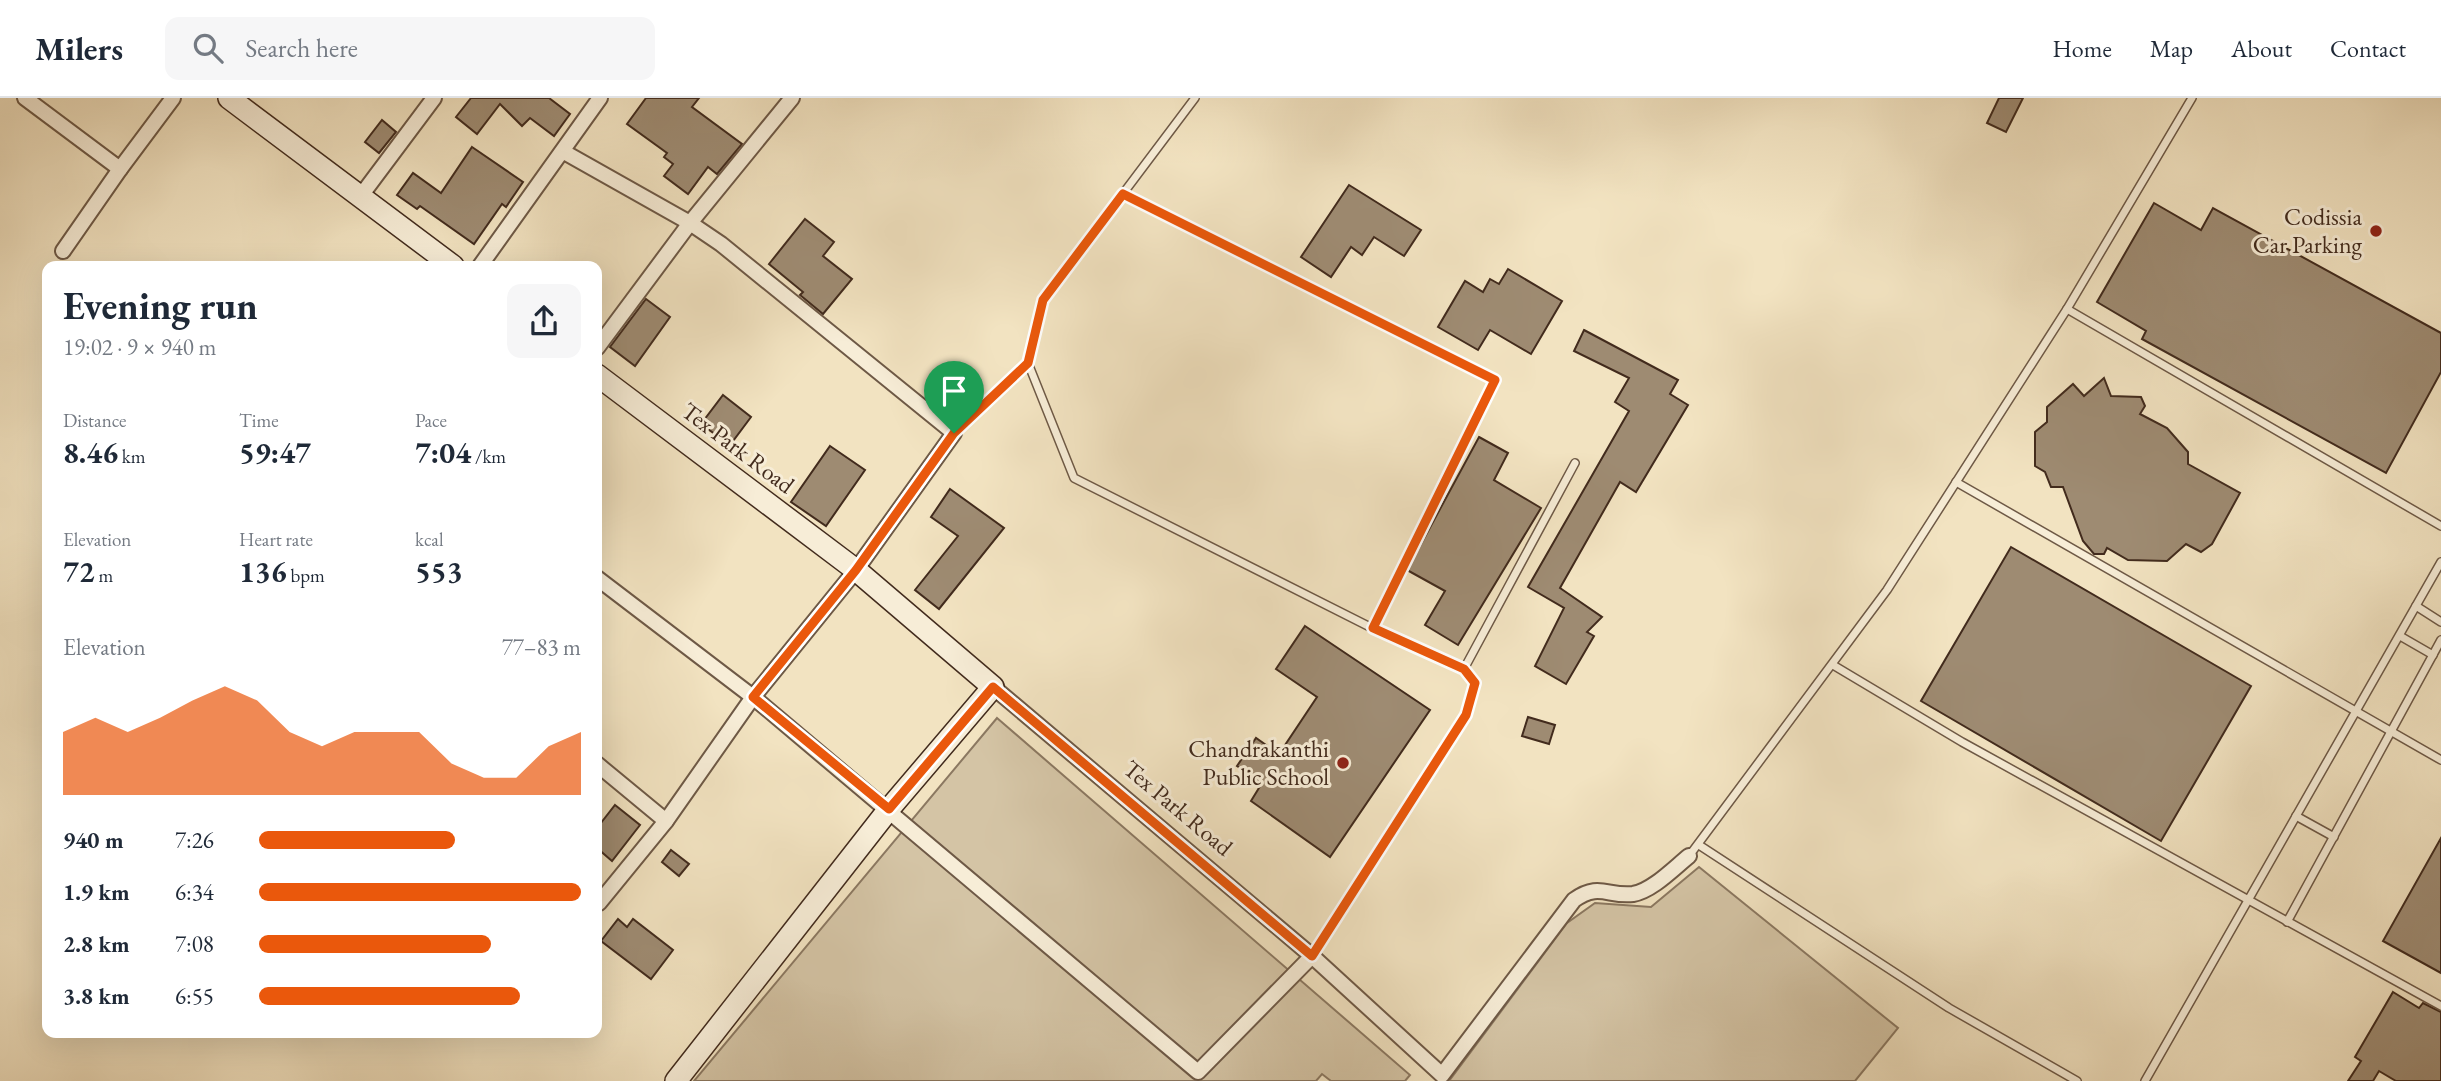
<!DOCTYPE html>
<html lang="en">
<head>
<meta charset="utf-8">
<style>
	:root { --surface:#fff; --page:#f6f6f7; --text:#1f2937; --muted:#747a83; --line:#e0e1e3; --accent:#ea580c }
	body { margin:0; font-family:"EB Garamond",serif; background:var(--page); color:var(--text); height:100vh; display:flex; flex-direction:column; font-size:26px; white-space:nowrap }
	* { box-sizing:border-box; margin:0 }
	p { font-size:23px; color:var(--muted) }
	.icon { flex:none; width:38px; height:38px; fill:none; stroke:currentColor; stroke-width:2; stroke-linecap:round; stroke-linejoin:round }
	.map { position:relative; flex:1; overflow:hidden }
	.details { position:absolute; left:42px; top:163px; width:560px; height:777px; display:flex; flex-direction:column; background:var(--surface); border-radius:14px; box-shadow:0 7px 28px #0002 }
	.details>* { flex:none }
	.pin { position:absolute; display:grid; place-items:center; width:60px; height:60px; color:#fff; margin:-72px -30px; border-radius:50% 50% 50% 0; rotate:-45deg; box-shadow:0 0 7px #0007 }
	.pin .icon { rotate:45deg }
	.round { display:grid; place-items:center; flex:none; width:74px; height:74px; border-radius:14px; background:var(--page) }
	.summary { display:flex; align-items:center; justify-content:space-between; height:119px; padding:0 21px }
	h1 { font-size:38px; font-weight:700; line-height:52px }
	.metrics { display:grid; grid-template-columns:repeat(3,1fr); gap:10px; height:119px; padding:7px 21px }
	.metrics div { display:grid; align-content:center }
	.metrics b { font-size:30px; font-weight:700 }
	.metrics small { font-size:19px; font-weight:400 }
	.metrics p { font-size:19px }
	.chart { height:196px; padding:14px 21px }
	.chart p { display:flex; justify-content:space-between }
	.chart svg { width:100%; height:126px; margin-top:7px; fill:var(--accent); opacity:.7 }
	ul { padding:0 21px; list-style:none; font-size:23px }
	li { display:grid; grid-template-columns:112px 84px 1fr; align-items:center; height:52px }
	li i { height:18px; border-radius:9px; background:var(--accent) }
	header { display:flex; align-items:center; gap:42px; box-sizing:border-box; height:98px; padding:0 35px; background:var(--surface); border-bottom:2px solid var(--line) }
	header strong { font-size:33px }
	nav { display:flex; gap:38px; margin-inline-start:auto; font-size:24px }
	.search { width:490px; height:63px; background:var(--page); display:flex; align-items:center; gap:18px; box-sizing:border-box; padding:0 24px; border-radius:14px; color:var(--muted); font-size:26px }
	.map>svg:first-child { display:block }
	.green { fill:#d4c4a5; stroke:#8b7861; stroke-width:2 }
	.building { fill:#9e8b72; stroke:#422b1d; stroke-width:2 }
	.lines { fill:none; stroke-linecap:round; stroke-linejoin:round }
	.lane-casing { stroke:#6e5946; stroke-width:10 }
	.street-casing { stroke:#6e5946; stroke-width:18 }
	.secondary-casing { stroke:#422b1d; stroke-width:24 }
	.lane { stroke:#f7edd7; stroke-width:7 }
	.street { stroke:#f7edd7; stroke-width:14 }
	.secondary { stroke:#f7edd7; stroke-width:21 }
	.route-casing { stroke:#fff; stroke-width:14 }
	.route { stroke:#ea580c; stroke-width:9 }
	.poi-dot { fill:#8f2418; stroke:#f7edd7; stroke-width:2.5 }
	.labels { text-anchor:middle; stroke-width:6; stroke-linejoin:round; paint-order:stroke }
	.poi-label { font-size:24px; fill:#422b1d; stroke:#f7edd7; text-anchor:end }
	.street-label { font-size:24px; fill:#422b1d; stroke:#f7edd7 }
</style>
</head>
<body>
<header>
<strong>Milers</strong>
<div class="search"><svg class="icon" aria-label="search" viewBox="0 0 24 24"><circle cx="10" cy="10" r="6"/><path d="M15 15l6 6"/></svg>Search here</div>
<nav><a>Home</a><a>Map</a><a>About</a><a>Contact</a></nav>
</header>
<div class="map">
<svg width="2441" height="983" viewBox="0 0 2441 983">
	<rect width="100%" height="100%" fill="#f2e3c1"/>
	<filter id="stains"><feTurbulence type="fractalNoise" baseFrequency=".00286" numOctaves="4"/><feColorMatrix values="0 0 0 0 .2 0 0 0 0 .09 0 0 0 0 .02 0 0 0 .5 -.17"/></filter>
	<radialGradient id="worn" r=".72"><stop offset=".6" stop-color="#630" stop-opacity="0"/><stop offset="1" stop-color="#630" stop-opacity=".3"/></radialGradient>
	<g class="green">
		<path d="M997 620 1410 977 1405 983H1331L1322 976 1316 983H694Z"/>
		<path d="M1699 769 1898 930 1855 983H1449L1567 825 1595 805 1651 809Z"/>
	</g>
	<g class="building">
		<path d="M471 0H549L570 16 554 38 530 20 522 28 500 6 477 36 456 19Z"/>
		<path d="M646 0H699L692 9 742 46 717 76 708 69 688 96 664 78 673 66 664 59 667 55 627 26Z"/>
		<path d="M1999 0H2023L2006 34 1987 25Z"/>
		<path d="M382 22 396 34 379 55 365 44Z"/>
		<path d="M472 49 523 84 506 109 502 106 474 146 420 108 417 111 397 97 413 75 441 95Z"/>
		<path d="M1349 87 1421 132 1404 158 1374 139 1362 157 1351 149 1331 179 1301 159Z"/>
		<path d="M2154 105 2201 132 2213 110 2441 235V274L2386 375 2142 241 2146 233 2097 204Z"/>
		<path d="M805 121 834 144 823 158 852 181 823 216 800 197 803 194 769 166Z"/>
		<path d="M1508 171 1562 203 1531 256 1490 232 1478 252 1438 229 1465 183 1483 194 1490 181 1499 186Z"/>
		<path d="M646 201 670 219 635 268 610 249Z"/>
		<path d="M1584 232 1678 282 1670 296 1688 307 1636 394 1620 384 1560 490 1602 519 1587 534 1594 538 1566 586 1535 568 1564 510 1528 489 1629 313 1615 304 1629 280 1574 253Z"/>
		<path d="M2104 280 2111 298 2141 299 2145 308 2140 316 2167 330 2188 354V366L2240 395 2212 446 2201 454 2186 446 2167 463 2128 462 2107 450 2104 456H2094L2083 443 2063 389H2051L2045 374 2035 368V334L2047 324V309L2073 286 2084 298Z"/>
		<path d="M723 297 751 319 730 347 701 326Z"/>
		<path d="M1479 339 1508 355 1494 382 1541 410 1458 547 1425 527 1445 493 1407 472Z"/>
		<path d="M830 348 865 372 826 428 791 404Z"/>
		<path d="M950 391 1004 430 939 511 915 492 958 438 931 419Z"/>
		<path d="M2011 449 2251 588 2161 743 1921 603Z"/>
		<path d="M1305 528 1430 612 1330 759 1251 703 1262 685 1237 668 1256 640 1279 656 1317 599 1276 571Z"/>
		<path d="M1528 619 1555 627 1549 646 1522 638Z"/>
		<path d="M615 707 640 727 612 763 597 750V730Z"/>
		<path d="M2441 740V875L2383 843Z"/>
		<path d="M671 752 689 766 679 778 662 764Z"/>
		<path d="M618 821 627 829 633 821 673 852 651 881 601 843Z"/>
		<path d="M2393 894 2419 910 2423 905 2441 914V983H2396L2379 973 2373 983H2348L2361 963 2355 959Z"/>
	</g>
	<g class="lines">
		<g class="lane-casing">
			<g id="lane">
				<path d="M1195 0 1043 202 1028 265 1074 380 1372 530 1464 571 1475 585 1466 617 1312 858"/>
				<path d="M1123 95 1495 282 1372 530"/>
				<path d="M2067 211 2441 428"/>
				<path d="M954 335 1028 265"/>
				<path d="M1956 384 2441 662"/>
				<path d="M2416 508 2441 524"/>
				<path d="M2400 538 2433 557"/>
				<path d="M1833 567 1962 644 2441 908"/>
				<path d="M1464 571 1575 365"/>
				<path d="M2296 718 2334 739"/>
				<path d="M1699 747 1949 910 2077 983"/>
				<path d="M1689 758 1887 492 2067 211 2192 0"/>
				<path d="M2287 824 2441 542"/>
				<path d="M2145 983 2441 464"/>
			</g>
		</g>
		<g class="street-casing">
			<g id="street">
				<path d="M25 0 120 71 63 153"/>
				<path d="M564 54 690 125 721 146 954 335 856 472 753 599 666 723"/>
				<path d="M120 71 173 0"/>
				<path d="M360 99 434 0"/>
				<path d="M480 168 600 0"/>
				<path d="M597 250 690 125 792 0"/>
				<path d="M597 480 753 599 1198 974 1312 858"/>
				<path d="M993 589 1312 858 1442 977 1574 802C1599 784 1608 799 1633 796 1652 793 1674 770 1689 758"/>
				<path d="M597 666 666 723 599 805 597 803"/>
			</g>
		</g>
		<g class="secondary-casing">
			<g id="secondary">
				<path d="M229 0 453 168"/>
				<path d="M597 277 856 472 993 589 889 711 676 983"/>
			</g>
		</g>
		<use href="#lane" class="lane"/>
		<use href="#street" class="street"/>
		<use href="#secondary" class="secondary"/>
	</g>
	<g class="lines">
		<g class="route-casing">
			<path id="route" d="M1123 96 1495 282 1373 530 1464 571 1475 585 1466 617 1312 858 993 589 889 711 753 599 856 472 954 335 1028 265 1043 202Z"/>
		</g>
		<use href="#route" class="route"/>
	</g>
	<g class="poi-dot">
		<circle cx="2376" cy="133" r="7"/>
		<circle cx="1343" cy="665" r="7"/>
	</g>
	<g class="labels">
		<g class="poi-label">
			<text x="2362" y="127">Codissia<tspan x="2362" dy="28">Car Parking</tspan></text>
			<text x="1329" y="659">Chandrakanthi<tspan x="1329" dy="28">Public School</tspan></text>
		</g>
		<g class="street-label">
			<text transform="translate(738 350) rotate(37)" y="8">Tex Park Road</text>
			<text transform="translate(1178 710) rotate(40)" y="8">Tex Park Road</text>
		</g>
	</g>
	<rect width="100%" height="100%" filter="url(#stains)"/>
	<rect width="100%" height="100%" fill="url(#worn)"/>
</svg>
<div class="pin" style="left:954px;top:335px;background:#1e9e55"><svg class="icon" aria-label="arrive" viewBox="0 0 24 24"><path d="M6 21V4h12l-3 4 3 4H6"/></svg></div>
<section class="details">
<div class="summary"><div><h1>Evening run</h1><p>19:02 · 9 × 940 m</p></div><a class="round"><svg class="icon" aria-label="share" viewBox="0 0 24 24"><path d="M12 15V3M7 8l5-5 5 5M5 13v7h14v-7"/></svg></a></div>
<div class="metrics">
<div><p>Distance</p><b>8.46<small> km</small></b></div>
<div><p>Time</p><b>59:47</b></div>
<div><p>Pace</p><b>7:04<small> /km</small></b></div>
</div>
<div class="metrics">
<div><p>Elevation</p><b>72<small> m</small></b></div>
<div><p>Heart rate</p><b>136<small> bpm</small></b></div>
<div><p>kcal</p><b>553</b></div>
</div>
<div class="chart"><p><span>Elevation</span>77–83 m</p>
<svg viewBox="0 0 160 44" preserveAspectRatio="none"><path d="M0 44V22L10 17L20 22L30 17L40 11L50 6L60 11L70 22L80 27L90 22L100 22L110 22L120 33L130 38L140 38L150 27L160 22V44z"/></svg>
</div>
<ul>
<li><b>940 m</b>7:26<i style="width:61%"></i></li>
<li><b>1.9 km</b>6:34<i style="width:100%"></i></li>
<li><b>2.8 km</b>7:08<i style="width:72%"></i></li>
<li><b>3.8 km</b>6:55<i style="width:81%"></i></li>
</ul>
</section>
</div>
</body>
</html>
